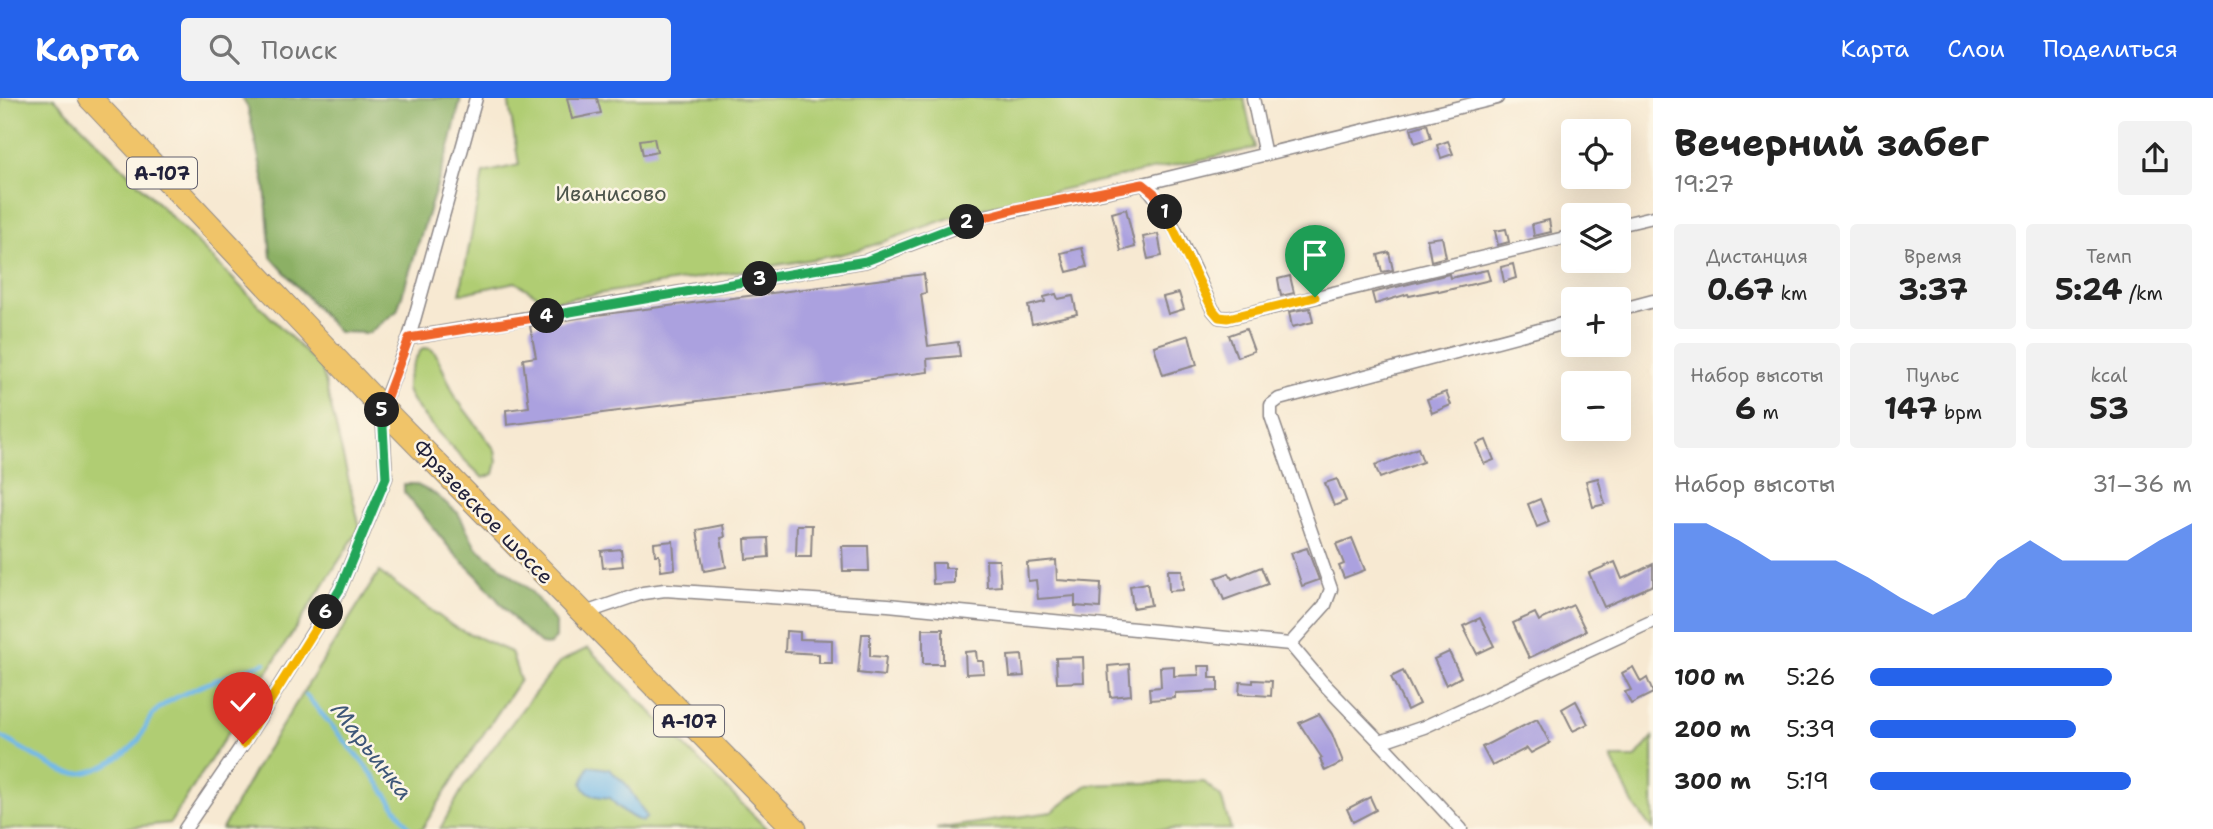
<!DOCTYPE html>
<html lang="ru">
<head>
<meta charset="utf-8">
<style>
	:root { --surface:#fff; --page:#f2f2f2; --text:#222; --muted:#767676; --accent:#2563eb }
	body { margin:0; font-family:"Shantell Sans",sans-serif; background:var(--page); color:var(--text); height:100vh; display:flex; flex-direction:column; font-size:26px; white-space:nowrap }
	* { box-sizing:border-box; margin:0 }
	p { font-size:23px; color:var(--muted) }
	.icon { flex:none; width:38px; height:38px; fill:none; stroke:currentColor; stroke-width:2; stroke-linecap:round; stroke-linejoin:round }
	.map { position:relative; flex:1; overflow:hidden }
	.sheet { display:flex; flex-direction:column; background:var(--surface); width:560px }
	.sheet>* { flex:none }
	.buttons { position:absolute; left:1561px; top:21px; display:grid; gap:14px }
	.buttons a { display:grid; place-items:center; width:70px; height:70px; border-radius:7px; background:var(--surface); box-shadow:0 7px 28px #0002; font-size:35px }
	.pin { position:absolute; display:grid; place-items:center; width:60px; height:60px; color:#fff; margin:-72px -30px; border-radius:50% 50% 50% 0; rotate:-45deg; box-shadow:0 0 7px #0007 }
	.pin .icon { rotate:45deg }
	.km { position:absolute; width:35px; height:35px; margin:-18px; border-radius:50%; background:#222; color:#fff; font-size:19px; line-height:35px; text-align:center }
	.round { display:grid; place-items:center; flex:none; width:74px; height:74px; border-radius:7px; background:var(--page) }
	.overview { display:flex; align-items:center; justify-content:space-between; height:119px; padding:0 21px }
	h1 { font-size:38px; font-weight:700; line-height:52px }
	.figures { display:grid; grid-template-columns:repeat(3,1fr); gap:10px; height:119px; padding:7px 21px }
	.figures div { display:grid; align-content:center; border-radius:7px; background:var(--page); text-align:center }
	.figures b { font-size:30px; font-weight:700 }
	.figures small { font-size:19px; font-weight:400 }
	.figures p { font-size:19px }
	.chart { height:196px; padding:14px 21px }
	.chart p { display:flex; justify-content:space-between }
	.chart svg { width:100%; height:126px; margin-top:7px; fill:var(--accent); opacity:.7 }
	ul { padding:0 21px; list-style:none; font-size:23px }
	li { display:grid; grid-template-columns:112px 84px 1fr; align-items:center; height:52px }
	li i { height:18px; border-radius:9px; background:var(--accent) }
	header { display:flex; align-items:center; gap:42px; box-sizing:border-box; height:98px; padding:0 35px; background:var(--accent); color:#fff }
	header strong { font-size:33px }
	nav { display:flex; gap:38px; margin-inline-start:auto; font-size:24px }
	.search { width:490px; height:63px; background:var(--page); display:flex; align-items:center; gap:18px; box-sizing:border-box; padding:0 24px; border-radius:7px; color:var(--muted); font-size:26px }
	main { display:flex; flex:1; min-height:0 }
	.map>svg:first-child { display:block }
	.green { fill:#b0cd73; stroke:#697857; stroke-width:2 }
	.forest { fill:#8cb065; stroke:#576950; stroke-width:2 }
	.water { fill:#72b9e9; stroke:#4a6e92; stroke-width:2 }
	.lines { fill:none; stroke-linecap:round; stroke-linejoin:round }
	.stream { stroke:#72b9e9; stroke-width:4.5 }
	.building { fill:#aba1df }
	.street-casing { stroke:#8c8686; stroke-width:15 }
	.highway-casing { stroke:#8c8686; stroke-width:25 }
	.street { stroke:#fff; stroke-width:12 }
	.highway { stroke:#f0c469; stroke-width:23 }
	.split-1-casing { stroke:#fff; stroke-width:14 }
	.split-2-casing { stroke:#fff; stroke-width:14 }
	.split-3-casing { stroke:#fff; stroke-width:14 }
	.split-4-casing { stroke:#fff; stroke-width:14 }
	.split-5-casing { stroke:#fff; stroke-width:14 }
	.split-6-casing { stroke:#fff; stroke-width:14 }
	.split-7-casing { stroke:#fff; stroke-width:14 }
	.split-1 { stroke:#f5b400; stroke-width:9 }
	.split-2 { stroke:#f0652b; stroke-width:9 }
	.split-3 { stroke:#22a559; stroke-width:9 }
	.split-4 { stroke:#22a559; stroke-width:9 }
	.split-5 { stroke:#f0652b; stroke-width:9 }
	.split-6 { stroke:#22a559; stroke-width:9 }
	.split-7 { stroke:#f5b400; stroke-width:9 }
	.labels { text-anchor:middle; stroke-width:5; stroke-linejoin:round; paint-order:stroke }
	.shield { fill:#fcf5e5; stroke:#63616e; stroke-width:2 }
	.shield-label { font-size:19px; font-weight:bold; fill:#22223b }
	.park-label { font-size:21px; fill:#4d554c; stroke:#fcf5e5 }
	.street-label { font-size:21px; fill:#22223b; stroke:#fcf5e5 }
	.water-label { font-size:23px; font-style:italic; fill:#3e5778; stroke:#fcf5e5 }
</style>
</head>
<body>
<header>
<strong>Карта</strong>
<div class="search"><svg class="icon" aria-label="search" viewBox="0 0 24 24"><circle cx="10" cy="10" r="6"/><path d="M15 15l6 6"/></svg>Поиск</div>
<nav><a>Карта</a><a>Слои</a><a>Поделиться</a></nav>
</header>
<main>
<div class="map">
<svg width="1653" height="731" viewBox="0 0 1653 731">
	<rect width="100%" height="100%" fill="#fcf5e5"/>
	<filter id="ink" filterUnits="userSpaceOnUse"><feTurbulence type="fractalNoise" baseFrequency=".0143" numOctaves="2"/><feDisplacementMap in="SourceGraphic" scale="14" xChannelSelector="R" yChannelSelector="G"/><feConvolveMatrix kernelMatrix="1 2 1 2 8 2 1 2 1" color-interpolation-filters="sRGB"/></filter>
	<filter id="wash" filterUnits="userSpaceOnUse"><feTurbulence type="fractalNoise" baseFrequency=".00686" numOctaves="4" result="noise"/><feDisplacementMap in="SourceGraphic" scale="28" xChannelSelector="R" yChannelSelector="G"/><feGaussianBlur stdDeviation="1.57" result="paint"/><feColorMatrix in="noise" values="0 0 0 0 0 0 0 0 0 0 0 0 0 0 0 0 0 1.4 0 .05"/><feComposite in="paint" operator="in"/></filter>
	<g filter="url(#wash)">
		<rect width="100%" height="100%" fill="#f7e9d2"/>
		<g class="green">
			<path d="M0 0H54L322 271 360 430 170 725 116 731H0Z"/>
			<path d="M508 0H1244L1255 50C1159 71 1063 89 969 114 923 127 879 149 832 158L548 204 515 184 460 196 483 75 519 67Z"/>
			<path d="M423 250 431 251 436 256 456 300 495 352 497 364 494 376 483 380C467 365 410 309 407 291 406 278 415 259 423 250Z"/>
			<path d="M379 474 454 529 511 554 520 582 463 666 422 731H222L261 661Z"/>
			<path d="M588 550 767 731H440L463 690 526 606 560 564Z"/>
			<path d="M1653 639V731H1652L1633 706 1611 660H1635Z"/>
			<path d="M1203 683 1221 699 1231 731H936L1052 714 1087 687Z"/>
		</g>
		<g class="forest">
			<path d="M242 0H461L451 43 397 213 369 235 338 234 271 159 265 88 248 10Z"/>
			<path d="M404 386H415L435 396 458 415 476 449 530 492 556 525V540L549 547 541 546 518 526 479 480 452 453 404 394Z"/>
		</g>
		<path class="water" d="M589 668 609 671 626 686 647 719 642 724C628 718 619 711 610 700 597 698 586 699 582 685Z"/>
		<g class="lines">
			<g class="stream">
				<path d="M306 597 373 677 410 731"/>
				<path d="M0 638C18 647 48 668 66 674 90 681 121 661 137 644 144 636 146 624 153 616 171 595 237 575 265 565"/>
			</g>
		</g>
		<g id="blocks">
			<g class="building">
				<path d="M567 0H597L601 15 572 21Z"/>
				<path d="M1427 26 1431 40 1415 45 1411 31Z"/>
				<path d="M654 40 657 54 643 57 640 42Z"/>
				<path d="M1448 43 1453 56 1441 60 1437 47Z"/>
				<path d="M1126 111 1135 149 1121 153 1112 115Z"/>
				<path d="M1549 122 1551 134 1534 138 1532 126Z"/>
				<path d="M1506 131 1509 144 1498 147 1495 133Z"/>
				<path d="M1158 136 1162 158 1148 161 1143 139Z"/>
				<path d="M1442 139 1446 159 1431 163 1427 141Z"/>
				<path d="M1082 150 1087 169 1067 174 1061 155Z"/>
				<path d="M1389 154 1393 172 1382 174 1378 157Z"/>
				<path d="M1327 155 1333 178 1315 182 1309 159Z"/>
				<path d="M1513 166 1516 180 1504 184 1501 169Z"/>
				<path d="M1487 172 1490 182 1439 194 1438 192 1409 198 1408 196 1375 206 1372 195 1449 176 1450 180Z"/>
				<path d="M924 176 926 195 921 196 928 248 958 244 960 258 927 261 928 274 507 327 506 312 529 309 523 261 536 259 530 228 597 217Z"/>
				<path d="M1290 178 1294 195 1281 198 1278 181Z"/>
				<path d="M1179 195 1184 211 1168 216 1163 199Z"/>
				<path d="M1056 196 1058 201 1073 198 1077 216 1032 226 1028 208 1045 204 1044 199Z"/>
				<path d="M1310 210 1313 224 1292 229 1289 214Z"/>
				<path d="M1246 231 1254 253 1237 259 1229 237Z"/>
				<path d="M1189 237 1197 267 1163 277 1154 248Z"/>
				<path d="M1446 294 1451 307 1432 315 1427 301Z"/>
				<path d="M1486 342 1494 362 1484 366 1476 346Z"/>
				<path d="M1418 350 1423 364 1380 380 1375 367Z"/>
				<path d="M1598 380 1605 406 1593 409 1586 383Z"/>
				<path d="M1337 381 1346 403 1334 408 1325 385Z"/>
				<path d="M1540 401 1549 424 1537 429 1528 406Z"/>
				<path d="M723 427 725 439 721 440 726 469 704 473 697 432Z"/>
				<path d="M797 427H812L811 459H796Z"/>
				<path d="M768 440 769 459 746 461 745 441Z"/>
				<path d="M1352 440 1365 472 1344 480 1339 468 1344 466 1336 446Z"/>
				<path d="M673 443 675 471 661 473 659 457H655L654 445Z"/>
				<path d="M842 448H868L869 473H843Z"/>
				<path d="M1307 450 1319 482 1302 488 1291 455Z"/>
				<path d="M621 451 623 468 603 470 601 453Z"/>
				<path d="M986 462H999L1001 488 987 489Z"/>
				<path d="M1056 462 1057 482 1101 485 1100 510 1075 508V498L1038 501 1036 482 1028 483 1027 465Z"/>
				<path d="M1615 464 1622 481 1653 466V487L1604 509 1589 475Z"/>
				<path d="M932 465H945V470H954V485L933 486Z"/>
				<path d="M1261 469 1268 486 1224 502 1215 480 1229 475 1232 481Z"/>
				<path d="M1168 472H1182L1183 492 1169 493Z"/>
				<path d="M1147 485 1151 507 1133 510 1130 488Z"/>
				<path d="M1573 507 1586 533 1529 560 1513 525 1535 515 1539 523Z"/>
				<path d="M1480 520 1494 548 1477 556 1463 528Z"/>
				<rect x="923" y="531" width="20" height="35"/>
				<path d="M786 533 800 534V541L832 542V565H819V556L785 554Z"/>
				<path d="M862 536H870V558L886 559 884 578 858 575Z"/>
				<path d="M976 553 977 563H983L984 575 966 576 965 554Z"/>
				<path d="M1449 554 1461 579 1446 587 1434 561Z"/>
				<path d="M1022 557 1024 578 1010 579 1008 558Z"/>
				<path d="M1083 559 1084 584 1057 585 1056 560Z"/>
				<path d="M1129 566 1131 597 1110 599 1108 568Z"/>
				<path d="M1174 568V578L1199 577 1198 568H1210V580H1218V593L1175 595V600L1150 602 1149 590 1161 589 1160 569Z"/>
				<path d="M1633 569 1641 584 1647 580 1653 595 1631 606 1625 594 1631 592 1622 575Z"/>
				<path d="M1403 573 1419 606 1407 612 1391 579Z"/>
				<path d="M1253 582 1272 583 1271 598 1239 596 1240 584 1253 585Z"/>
				<path d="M1576 603 1588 626 1573 633 1562 611Z"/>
				<path d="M1319 616 1332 636 1343 664 1325 673 1320 661 1322 660 1299 625Z"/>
				<path d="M1537 621 1550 645 1531 655 1527 650 1492 668 1482 649Z"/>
				<path d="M1370 699 1376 712 1353 724 1347 711Z"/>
			</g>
		</g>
	</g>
	<g filter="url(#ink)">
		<use href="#blocks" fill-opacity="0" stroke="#8c8686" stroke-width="2"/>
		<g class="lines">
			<g class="street-casing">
				<g id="street">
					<path d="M1253 0 1265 57"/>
					<path d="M1143 86C1169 107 1196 179 1213 212L1219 219 1228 220 1573 138"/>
					<path d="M1619 127 1653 119"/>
					<path d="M1619 212 1653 203"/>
					<path d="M409 240 866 163 982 119 1143 86 1497 0"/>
					<path d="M582 516 643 495 665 492 888 507 1290 546 1322 584 1380 644"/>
					<path d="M1290 546 1325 507 1331 491 1271 318V307L1279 301 1573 223"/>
					<path d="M185 731 243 646 340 491 386 380 382 310 409 240 476 0"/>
					<path d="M1461 731 1380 644 1424 629 1653 523"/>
				</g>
			</g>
			<g class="highway-casing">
				<path id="highway" d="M90 0 382 310 795 731"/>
			</g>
			<use href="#street" class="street"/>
			<use href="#highway" class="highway"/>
		</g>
	</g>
	<g class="lines" filter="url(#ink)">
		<g class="split-1-casing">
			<path id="split-1" d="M1165 114 1213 212 1219 219 1228 220 1315 199"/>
		</g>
		<g class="split-2-casing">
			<path id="split-2" d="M967 124 1016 111 1143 86 1154 95 1165 114"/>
		</g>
		<g class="split-3-casing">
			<path id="split-3" d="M760 181 866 163 967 124"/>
		</g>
		<g class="split-4-casing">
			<path id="split-4" d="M547 218 760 181"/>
		</g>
		<g class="split-5-casing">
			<path id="split-5" d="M382 312 409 240 547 218"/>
		</g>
		<g class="split-6-casing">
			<path id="split-6" d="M326 514 340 491 386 380 382 312"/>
		</g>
		<g class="split-7-casing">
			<path id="split-7" d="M243 646 326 514"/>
		</g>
		<use href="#split-1" class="split-1"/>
		<use href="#split-2" class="split-2"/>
		<use href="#split-3" class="split-3"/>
		<use href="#split-4" class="split-4"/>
		<use href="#split-5" class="split-5"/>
		<use href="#split-6" class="split-6"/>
		<use href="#split-7" class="split-7"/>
	</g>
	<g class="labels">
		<g class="shield">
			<rect x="127" y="59.5" width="70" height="31" rx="5"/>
			<rect x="654" y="607.5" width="70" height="31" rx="5"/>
		</g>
		<g class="shield-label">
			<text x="162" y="82">А-107</text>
			<text x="689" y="630">А-107</text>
		</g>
		<g class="park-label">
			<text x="611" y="103">Иванисово</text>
		</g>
		<g class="street-label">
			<text transform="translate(483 414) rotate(46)" y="7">Фрязевское шоссе</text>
		</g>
		<g class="water-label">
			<text transform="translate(372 653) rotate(52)" y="8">Марьинка</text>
		</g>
	</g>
</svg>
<div class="buttons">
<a><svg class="icon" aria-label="locate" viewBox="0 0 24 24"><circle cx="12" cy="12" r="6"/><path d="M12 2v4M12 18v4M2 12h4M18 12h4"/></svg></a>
<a><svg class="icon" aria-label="layers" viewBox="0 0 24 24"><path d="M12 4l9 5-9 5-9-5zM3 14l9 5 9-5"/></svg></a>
<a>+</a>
<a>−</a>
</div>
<div class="pin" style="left:1315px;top:199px;background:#1e9e55"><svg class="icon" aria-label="arrive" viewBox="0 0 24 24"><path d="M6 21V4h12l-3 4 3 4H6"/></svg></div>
<div class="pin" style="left:243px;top:646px;background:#d93025"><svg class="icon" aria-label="check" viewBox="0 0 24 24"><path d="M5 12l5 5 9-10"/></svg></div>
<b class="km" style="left:1165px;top:114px">1</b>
<b class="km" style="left:967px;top:124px">2</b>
<b class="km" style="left:760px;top:181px">3</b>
<b class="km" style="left:547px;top:218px">4</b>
<b class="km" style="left:382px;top:312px">5</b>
<b class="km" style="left:326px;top:514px">6</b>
</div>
<section class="sheet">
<div class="overview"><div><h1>Вечерний забег</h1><p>19:27</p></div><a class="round"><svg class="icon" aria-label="share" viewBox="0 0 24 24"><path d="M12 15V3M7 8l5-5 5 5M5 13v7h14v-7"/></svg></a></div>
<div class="figures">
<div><p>Дистанция</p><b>0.67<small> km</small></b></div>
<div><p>Время</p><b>3:37</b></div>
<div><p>Темп</p><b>5:24<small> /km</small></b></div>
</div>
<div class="figures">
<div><p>Набор высоты</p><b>6<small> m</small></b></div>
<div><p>Пульс</p><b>147<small> bpm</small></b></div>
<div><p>kcal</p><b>53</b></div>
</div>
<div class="chart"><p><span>Набор высоты</span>31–36 m</p>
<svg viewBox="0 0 160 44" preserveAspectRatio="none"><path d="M0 44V6L10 6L20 12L30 19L40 19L50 19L60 25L70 32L80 38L90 32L100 19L110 12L120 19L130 19L140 19L150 12L160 6V44z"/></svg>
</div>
<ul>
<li><b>100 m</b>5:26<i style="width:75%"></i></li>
<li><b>200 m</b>5:39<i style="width:64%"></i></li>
<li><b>300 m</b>5:19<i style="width:81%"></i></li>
</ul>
</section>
</main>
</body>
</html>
